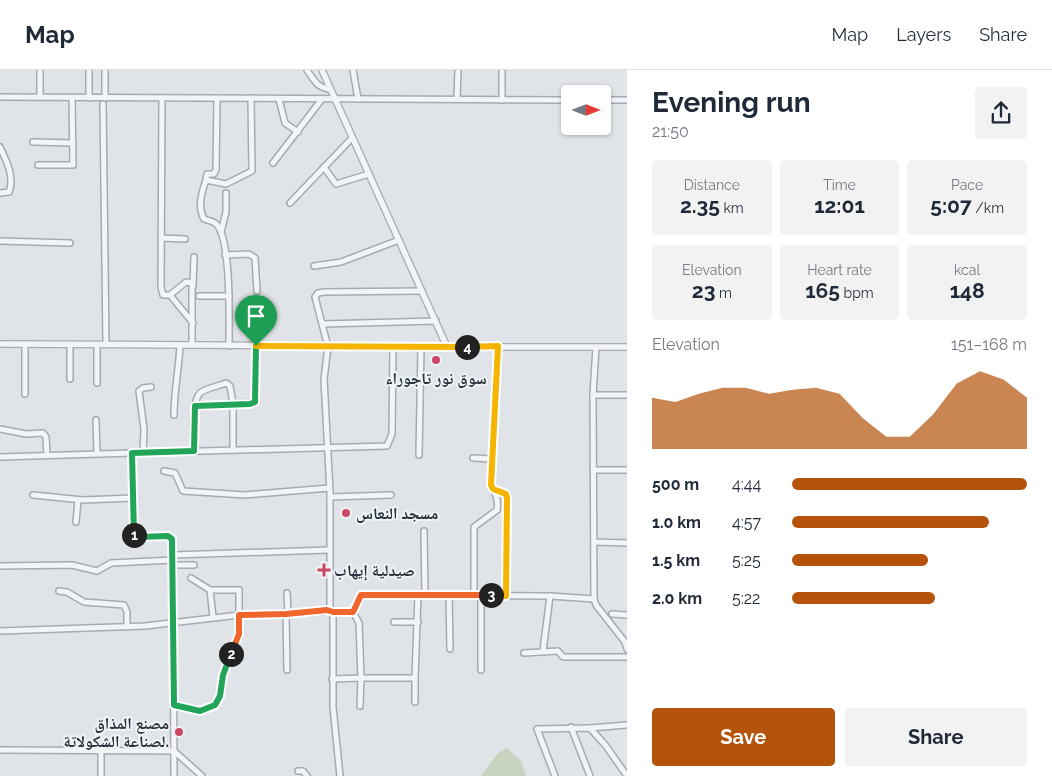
<!DOCTYPE html>
<html lang="en">
<head>
<meta charset="utf-8">
<style>
	:root { --surface:#fff; --page:#f2f2f3; --text:#1f2937; --muted:#747a83; --line:#e0e1e3; --accent:#b45309 }
	body { margin:0; font-family:Raleway,"Noto Naskh Arabic",sans-serif; background:var(--page); color:var(--text); height:100vh; display:flex; flex-direction:column; font-size:19px; white-space:nowrap }
	* { box-sizing:border-box; margin:0 }
	p { font-size:16px; color:var(--muted) }
	.icon { flex:none; width:28px; height:28px; fill:none; stroke:currentColor; stroke-width:2; stroke-linecap:round; stroke-linejoin:round }
	.map { position:relative; flex:1; overflow:hidden }
	.sheet { display:flex; flex-direction:column; background:var(--surface); width:425px }
	.sheet>* { flex:none }
	.needle { width:32px; rotate:90deg }
	.tools { position:absolute; left:561px; top:15px; display:grid; gap:10px }
	.tools a { display:grid; place-items:center; width:50px; height:50px; border-radius:5px; background:var(--surface); box-shadow:0 1px 4px #0004; font-size:25px }
	.pin { position:absolute; display:grid; place-items:center; width:42px; height:42px; color:#fff; margin:-51px -21px; border-radius:50% 50% 50% 0; rotate:-45deg; box-shadow:0 0 5px #0007 }
	.pin .icon { rotate:45deg }
	.km { position:absolute; width:25px; height:25px; margin:-12px; border-radius:50%; background:#222; color:#fff; font-size:14px; line-height:25px; text-align:center }
	.round { display:grid; place-items:center; flex:none; width:52px; height:52px; border-radius:5px; background:var(--page) }
	.head { display:flex; align-items:center; justify-content:space-between; height:85px; padding:0 25px }
	h1 { font-size:28px; font-weight:700; line-height:38px }
	.figures { display:grid; grid-template-columns:repeat(3,1fr); gap:8px; height:85px; padding:5px 25px }
	.figures div { display:grid; align-content:center; border-radius:5px; background:var(--page); text-align:center }
	.figures b { font-size:21px; font-weight:700 }
	.figures small { font-size:14px; font-weight:400 }
	.figures p { font-size:14px }
	.chart { height:140px; padding:10px 25px }
	.chart p { display:flex; justify-content:space-between }
	.chart svg { width:100%; height:90px; margin-top:5px; fill:var(--accent); opacity:.7 }
	.cta { display:flex; gap:10px; margin-top:auto; padding:10px 25px }
	.cta a { flex:1; height:58px; border-radius:5px; background:var(--accent); color:#fff; font-size:20px; font-weight:700; line-height:58px; text-align:center }
	.cta a+a { background:var(--page); color:var(--text) }
	ul { padding:0 25px; list-style:none; font-size:16px }
	li { display:grid; grid-template-columns:80px 60px 1fr; align-items:center; height:38px }
	li i { height:12px; border-radius:6px; background:var(--accent) }
	header { display:flex; align-items:center; gap:30px; box-sizing:border-box; height:70px; padding:0 25px; background:var(--surface); border-bottom:1px solid var(--line) }
	header strong { font-size:24px }
	nav { display:flex; gap:28px; margin-inline-start:auto; font-size:18px }
	main { display:flex; flex:1; min-height:0 }
	.map>svg:first-child { display:block }
	.green { fill:#c7d2c1 }
	.lines { fill:none; stroke-linecap:round; stroke-linejoin:round }
	.minor-casing { stroke:#a5abb2; stroke-width:8 }
	.tertiary-casing { stroke:#a5abb2; stroke-width:8 }
	.minor { stroke:#f2f4f7; stroke-width:5 }
	.tertiary { stroke:#f2f4f7; stroke-width:5.5 }
	.split-1-casing { stroke:#fff; stroke-width:10 }
	.split-2-casing { stroke:#fff; stroke-width:10 }
	.split-3-casing { stroke:#fff; stroke-width:10 }
	.split-4-casing { stroke:#fff; stroke-width:10 }
	.split-5-casing { stroke:#fff; stroke-width:10 }
	.split-1 { stroke:#22a559; stroke-width:6 }
	.split-2 { stroke:#22a559; stroke-width:6 }
	.split-3 { stroke:#f0652b; stroke-width:6 }
	.split-4 { stroke:#f5b400; stroke-width:6 }
	.split-5 { stroke:#f5b400; stroke-width:6 }
	.poi-dot { fill:#ca4866; stroke:#eff3f6; stroke-width:2 }
	.labels { text-anchor:middle; stroke-width:4; stroke-linejoin:round; paint-order:stroke }
	.poi-label { font-size:16px; font-weight:bold; fill:#29333f; stroke:#eff3f6; text-anchor:start }
</style>
</head>
<body>
<header>
<strong>Map</strong>
<nav><a>Map</a><a>Layers</a><a>Share</a></nav>
</header>
<main>
<div class="map">
<svg width="627" height="706" viewBox="0 0 627 706">
	<rect width="100%" height="100%" fill="#e0e4e8"/>
	<path class="green" d="M507 678 521 691 526 706H481L498 683Z"/>
	<g class="lines">
		<g class="minor-casing">
			<g id="minor">
				<path d="M89 0V28"/>
				<path d="M307 0C314 10 317 18 330 19"/>
				<path d="M353 0 358 29"/>
				<path d="M0 27 570 30"/>
				<path d="M40 27V0"/>
				<path d="M105 28V0"/>
				<path d="M162 28 161 217 163 225H170L193 253"/>
				<path d="M457 28 458 0"/>
				<path d="M279 29 285 53 298 62"/>
				<path d="M502 30V0"/>
				<path d="M602 30H627"/>
				<path d="M103 34 106 274"/>
				<path d="M33 72 73 73"/>
				<path d="M0 77C6 90 15 107 9 122L0 123"/>
				<path d="M273 93 322 29"/>
				<path d="M38 95H73L72 28"/>
				<path d="M324 97 336 114 369 104"/>
				<path d="M206 110 207 104H214L216 100 217 29"/>
				<path d="M290 133 352 68"/>
				<path d="M221 162 226 142V123"/>
				<path d="M161 168 185 169"/>
				<path d="M0 171 70 173"/>
				<path d="M225 185 249 184 255 188 257 221"/>
				<path d="M314 196 341 192 399 170"/>
				<path d="M193 216 194 187"/>
				<path d="M170 225 186 212 192 213V275"/>
				<path d="M199 226H229"/>
				<path d="M323 254 436 251"/>
				<path d="M25 274V324"/>
				<path d="M70 275V309"/>
				<path d="M97 275V313"/>
				<path d="M229 276C229 254 232 165 215 153 212 151 207 150 204 149 197 136 202 122 206 110L226 114 252 101 251 28"/>
				<path d="M596 277 593 325 594 529 596 535 625 572 627 579"/>
				<path d="M593 325H627"/>
				<path d="M195 337 255 332 256 276"/>
				<path d="M174 345C174 321 179 299 180 275"/>
				<path d="M96 350 97 383"/>
				<path d="M0 359 26 364 43 363 46 367 47 385"/>
				<path d="M194 381C194 369 191 332 200 323 206 318 219 316 226 313L230 316 233 334V380"/>
				<path d="M143 383 144 359 139 321 143 318 151 317"/>
				<path d="M419 385 421 277"/>
				<path d="M0 387 132 383"/>
				<path d="M473 388 492 389"/>
				<path d="M593 400H627"/>
				<path d="M164 401 175 403 183 421 245 425 329 418"/>
				<path d="M496 421 506 425 507 428 506 526"/>
				<path d="M33 425 83 430 133 428"/>
				<path d="M330 427 391 425"/>
				<path d="M76 452 78 430"/>
				<path d="M424 461 425 525"/>
				<path d="M594 472 627 473"/>
				<path d="M173 485 329 480"/>
				<path d="M173 490 174 706"/>
				<path d="M173 495H194"/>
				<path d="M0 496 72 495 97 501 111 493 173 490 171 467H138L134 465 132 383 387 376 392 364 393 276"/>
				<path d="M191 508 210 520 213 547"/>
				<path d="M59 521 67 522 84 532 124 535 127 542V557"/>
				<path d="M287 523 288 544"/>
				<path d="M449 525 450 579"/>
				<path d="M474 525V457L497 440C499 429 495 424 491 415L498 277"/>
				<path d="M481 525V600"/>
				<path d="M327 540 330 536V422L324 309 328 277 315 227 318 223 324 222 422 221"/>
				<path d="M333 542V637L340 706"/>
				<path d="M353 542 359 553 361 608H415L418 525"/>
				<path d="M286 544 287 600"/>
				<path d="M612 544 627 545"/>
				<path d="M394 552H418"/>
				<path d="M0 561 145 556 239 545 322 542 327 540 333 542H353L361 525 550 526 594 529"/>
				<path d="M543 581 550 526"/>
				<path d="M524 583 558 581 563 587H627"/>
				<path d="M415 608V632"/>
				<path d="M332 609 361 608 360 636"/>
				<path d="M174 635 200 641 215 635 220 626 224 602 239 564V520H210"/>
				<path d="M571 657 590 706"/>
				<path d="M590 658 627 655"/>
				<path d="M0 680 174 681 202 706"/>
				<path d="M101 682V706"/>
				<path d="M298 701H303L307 706"/>
				<path d="M555 706 537 659 590 658 606 676 627 706"/>
			</g>
		</g>
		<g class="tertiary-casing">
			<g id="tertiary">
				<path d="M322 0 447 277"/>
				<path d="M0 274C209 274 418 278 627 277"/>
			</g>
		</g>
		<use href="#minor" class="minor"/>
		<use href="#tertiary" class="tertiary"/>
	</g>
	<g class="lines">
		<g class="split-1-casing">
			<path id="split-1" d="M134 465 132 383 194 381 195 336 250 334 255 332 256 276"/>
		</g>
		<g class="split-2-casing">
			<path id="split-2" d="M134 465 138 467 168 466 172 469 174 635 200 641 215 635 220 626 223 605 231 584"/>
		</g>
		<g class="split-3-casing">
			<path id="split-3" d="M231 584 239 564V545L286 544 327 540 333 542H353L361 525H491"/>
		</g>
		<g class="split-4-casing">
			<path id="split-4" d="M467 277 498 276 491 415 493 419 506 424 507 428 506 526 491 525"/>
		</g>
		<g class="split-5-casing">
			<path id="split-5" d="M256 276 467 277"/>
		</g>
		<use href="#split-1" class="split-1"/>
		<use href="#split-2" class="split-2"/>
		<use href="#split-3" class="split-3"/>
		<use href="#split-4" class="split-4"/>
		<use href="#split-5" class="split-5"/>
	</g>
	<g class="poi-dot">
		<circle cx="436" cy="290" r="5"/>
		<circle cx="346" cy="443" r="5"/>
		<path d="M321.5 492.5h5v5h5v5h-5v5h-5v-5h-5v-5h5z"/>
		<circle cx="179" cy="662" r="5"/>
	</g>
	<g class="labels">
		<g class="poi-label">
			<text x="436" y="314" text-anchor="middle">سوق نور تاجوراء</text>
			<text x="356" y="449">مسجد النعاس</text>
			<text x="334" y="506">صيدلية إيهاب</text>
			<text x="169" y="659" text-anchor="end">مصنع المذاق<tspan x="169" dy="18">لصناعة الشكولاتة.</tspan></text>
		</g>
	</g>
</svg>
<div class="tools">
<a><svg class="needle" viewBox="-14 -14 28 28"><path d="M0-13l5 13h-10z" fill="#e53935"/><path d="M0 13l5-13h-10z" fill="#747a83"/></svg></a>
</div>
<div class="pin" style="left:256px;top:276px;background:#1e9e55"><svg class="icon" aria-label="arrive" viewBox="0 0 24 24"><path d="M6 21V4h12l-3 4 3 4H6"/></svg></div>
<b class="km" style="left:134px;top:465px">1</b>
<b class="km" style="left:231px;top:584px">2</b>
<b class="km" style="left:491px;top:525px">3</b>
<b class="km" style="left:467px;top:277px">4</b>
</div>
<section class="sheet">
<div class="head"><div><h1>Evening run</h1><p>21:50</p></div><a class="round"><svg class="icon" aria-label="share" viewBox="0 0 24 24"><path d="M12 15V3M7 8l5-5 5 5M5 13v7h14v-7"/></svg></a></div>
<div class="figures">
<div><p>Distance</p><b>2.35<small> km</small></b></div>
<div><p>Time</p><b>12:01</b></div>
<div><p>Pace</p><b>5:07<small> /km</small></b></div>
</div>
<div class="figures">
<div><p>Elevation</p><b>23<small> m</small></b></div>
<div><p>Heart rate</p><b>165<small> bpm</small></b></div>
<div><p>kcal</p><b>148</b></div>
</div>
<div class="chart"><p><span>Elevation</span>151–168 m</p>
<svg viewBox="0 0 160 44" preserveAspectRatio="none"><path d="M0 44V19L10 21L20 17L30 14L40 14L50 17L60 15L70 14L80 17L90 29L100 38L110 38L120 27L130 12L140 6L150 10L160 19V44z"/></svg>
</div>
<ul>
<li><b>500 m</b>4:44<i style="width:100%"></i></li>
<li><b>1.0 km</b>4:57<i style="width:84%"></i></li>
<li><b>1.5 km</b>5:25<i style="width:58%"></i></li>
<li><b>2.0 km</b>5:22<i style="width:61%"></i></li>
</ul>
<div class="cta"><a>Save</a><a>Share</a></div>
</section>
</main>
</body>
</html>
